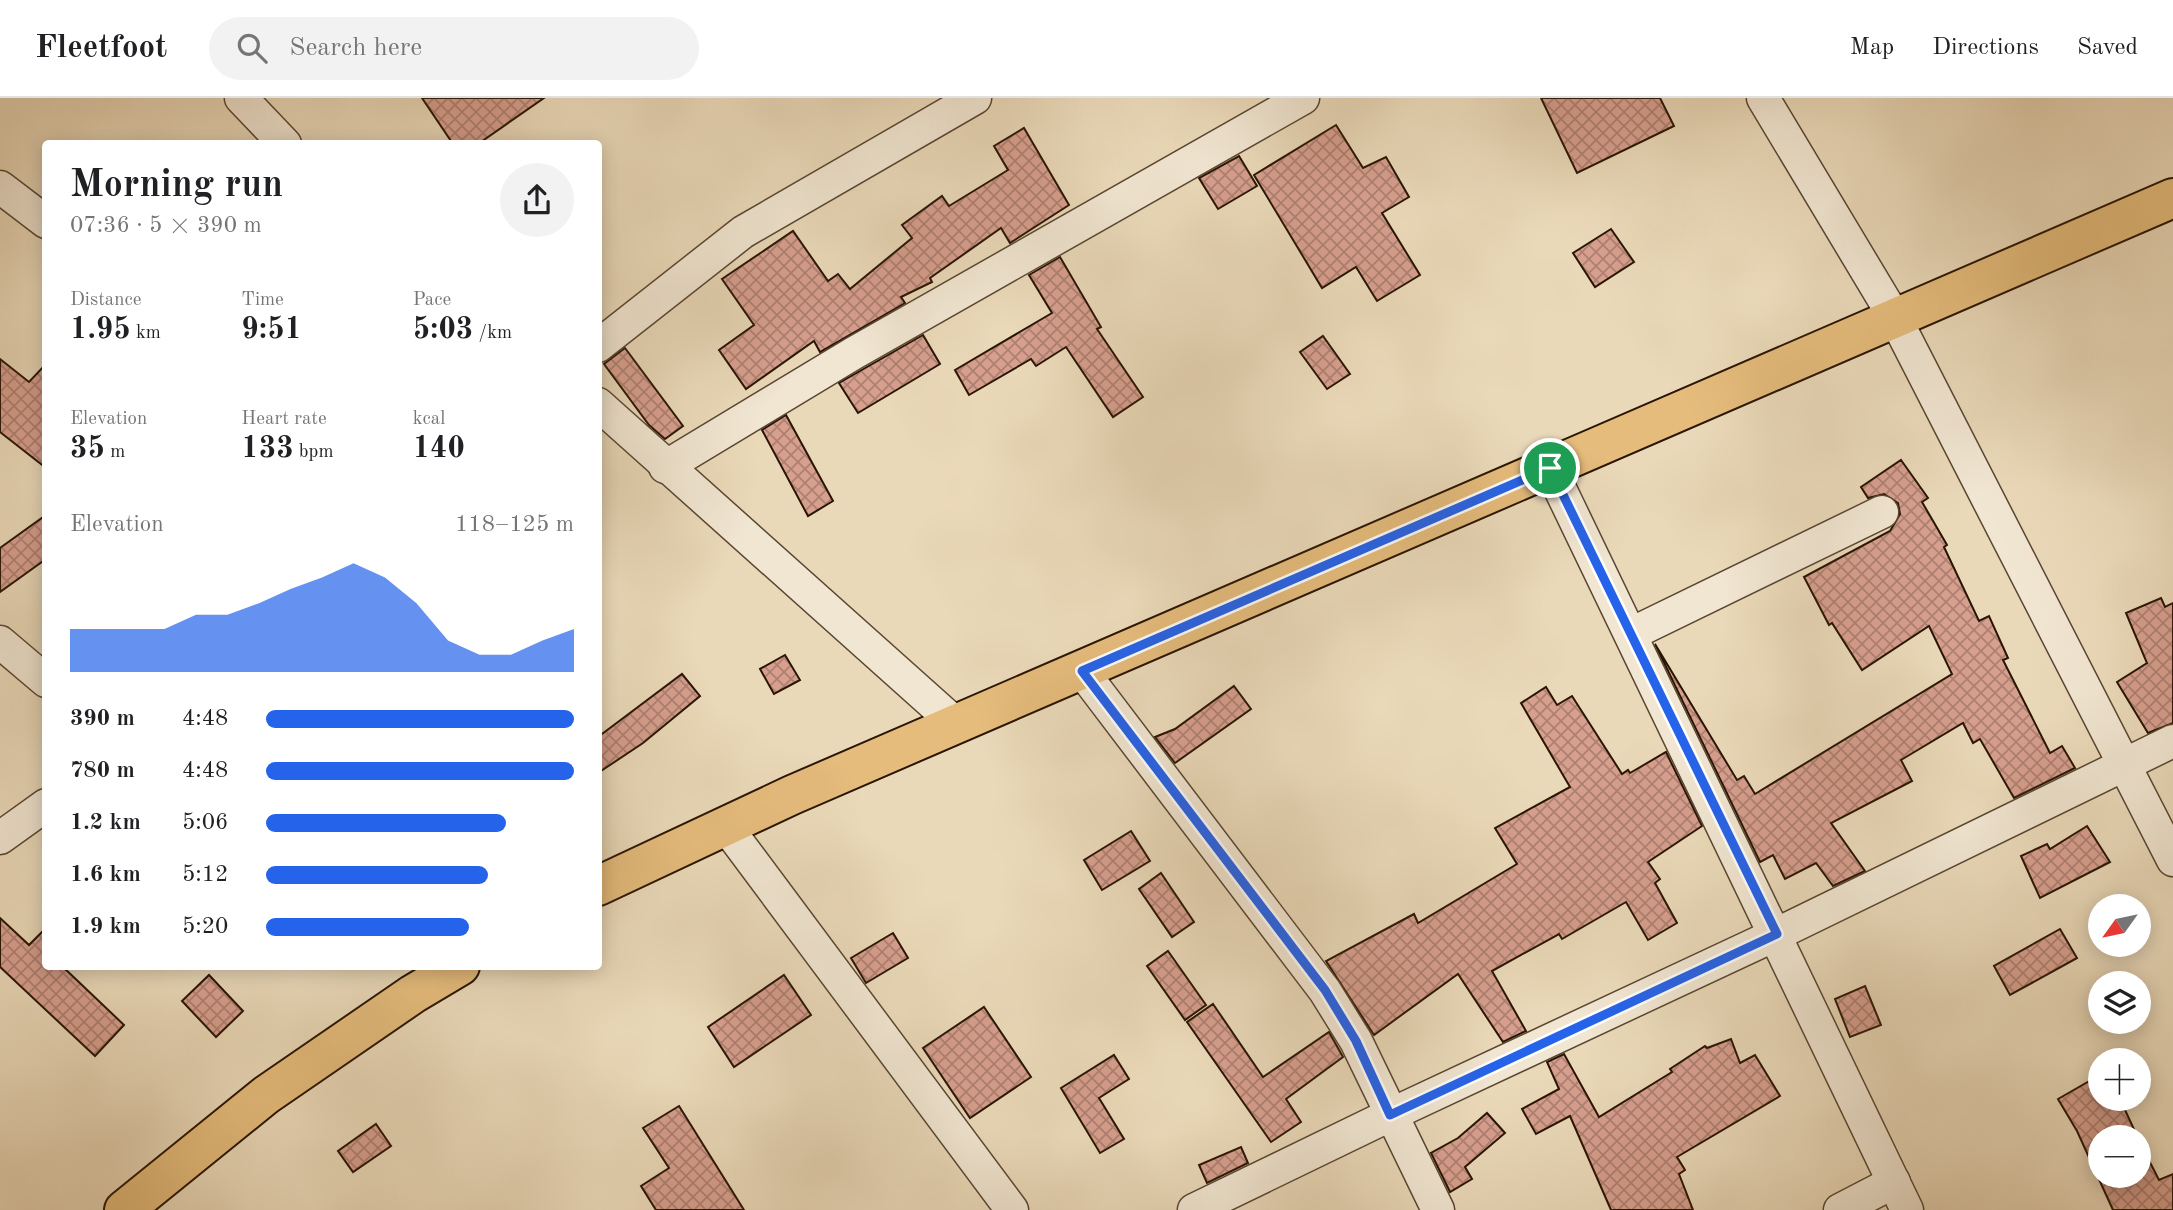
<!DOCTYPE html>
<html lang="en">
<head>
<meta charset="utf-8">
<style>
	:root { --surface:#fff; --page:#f2f2f2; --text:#202124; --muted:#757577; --line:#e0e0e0; --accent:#2563eb }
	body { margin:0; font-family:"Old Standard TT",serif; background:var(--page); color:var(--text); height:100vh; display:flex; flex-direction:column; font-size:26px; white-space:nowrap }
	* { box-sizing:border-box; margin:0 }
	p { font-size:23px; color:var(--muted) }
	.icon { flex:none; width:38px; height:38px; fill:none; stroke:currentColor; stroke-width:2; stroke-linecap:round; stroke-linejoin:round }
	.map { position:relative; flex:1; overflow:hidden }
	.sheet { position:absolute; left:42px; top:42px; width:560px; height:830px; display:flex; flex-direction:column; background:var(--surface); border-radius:7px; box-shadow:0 4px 18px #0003 }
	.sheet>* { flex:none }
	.needle { width:46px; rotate:237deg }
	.fabs { position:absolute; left:2088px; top:796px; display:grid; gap:14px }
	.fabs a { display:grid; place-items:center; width:63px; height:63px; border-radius:50%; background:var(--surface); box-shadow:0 4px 18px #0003; font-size:35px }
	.pin { position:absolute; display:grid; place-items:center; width:60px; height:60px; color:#fff; margin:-30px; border:4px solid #fff; border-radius:50%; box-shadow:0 2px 7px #0007 }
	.round { display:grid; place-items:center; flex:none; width:74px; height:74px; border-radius:37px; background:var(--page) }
	.head { display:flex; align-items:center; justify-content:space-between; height:119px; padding:0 28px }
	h1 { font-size:38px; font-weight:700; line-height:52px }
	.metrics { display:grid; grid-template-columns:repeat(3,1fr); gap:10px; height:119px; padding:7px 28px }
	.metrics div { display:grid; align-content:center }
	.metrics b { font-size:30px; font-weight:700 }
	.metrics small { font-size:19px; font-weight:400 }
	.metrics p { font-size:19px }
	.chart { height:196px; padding:14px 28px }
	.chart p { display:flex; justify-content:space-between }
	.chart svg { width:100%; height:126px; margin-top:7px; fill:var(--accent); opacity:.7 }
	ul { padding:0 28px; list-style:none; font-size:23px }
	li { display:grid; grid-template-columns:112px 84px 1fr; align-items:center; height:52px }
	li i { height:18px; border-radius:9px; background:var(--accent) }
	header { display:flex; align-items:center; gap:42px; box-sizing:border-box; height:98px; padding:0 35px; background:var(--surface); border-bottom:2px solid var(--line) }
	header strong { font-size:33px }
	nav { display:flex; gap:38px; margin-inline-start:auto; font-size:24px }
	.search { width:490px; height:63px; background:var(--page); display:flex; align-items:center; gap:18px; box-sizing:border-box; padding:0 24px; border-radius:38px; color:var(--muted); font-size:26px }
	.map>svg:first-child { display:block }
	.building { fill:url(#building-cross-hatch); stroke:#291505; stroke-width:2 }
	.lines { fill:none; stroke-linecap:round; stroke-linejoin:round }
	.street-casing { stroke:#594632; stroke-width:35 }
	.primary-casing { stroke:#291505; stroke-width:42 }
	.street { stroke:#f1e6d2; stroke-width:32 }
	.primary { stroke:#e5bc7c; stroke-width:38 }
	.route-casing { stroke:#fff; stroke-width:14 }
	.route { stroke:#2563eb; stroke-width:9 }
</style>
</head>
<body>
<header>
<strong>Fleetfoot</strong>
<div class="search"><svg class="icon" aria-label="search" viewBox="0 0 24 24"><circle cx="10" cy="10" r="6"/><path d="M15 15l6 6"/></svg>Search here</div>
<nav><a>Map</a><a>Directions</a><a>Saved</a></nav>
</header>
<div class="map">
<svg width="2173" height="1112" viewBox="0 0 2173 1112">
	<defs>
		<pattern id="building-cross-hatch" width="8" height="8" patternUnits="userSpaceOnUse" patternTransform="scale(1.75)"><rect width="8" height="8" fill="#d79f8e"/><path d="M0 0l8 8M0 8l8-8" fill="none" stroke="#ae8072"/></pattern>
	</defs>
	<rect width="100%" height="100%" fill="#ead9b9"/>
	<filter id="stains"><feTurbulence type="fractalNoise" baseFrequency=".00286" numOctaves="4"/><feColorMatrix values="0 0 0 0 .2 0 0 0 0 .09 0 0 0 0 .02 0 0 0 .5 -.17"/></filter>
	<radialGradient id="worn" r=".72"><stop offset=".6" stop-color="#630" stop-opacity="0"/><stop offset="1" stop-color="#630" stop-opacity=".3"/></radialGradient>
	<g class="building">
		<path d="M422 0H544L478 46H453Z"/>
		<path d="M1541 0H1660L1674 28 1577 75Z"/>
		<path d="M1336 27 1363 70 1386 59 1409 99 1382 115 1420 177 1377 203 1356 169 1322 190 1254 77Z"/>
		<path d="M1024 30 1069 107 1010 145 1001 130 930 180 932 184 901 199 905 205 820 254 814 243 746 291 719 252 754 227 722 181 793 133 828 183 838 176 850 191 912 140 902 127 942 98 949 108 1008 72 994 48Z"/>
		<path d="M1239 58 1257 88 1218 111 1199 80Z"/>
		<path d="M1611 131 1634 164 1595 189 1573 155Z"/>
		<path d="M1060 159 1101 229 1097 231 1143 299 1113 319 1066 249 1036 268 1031 261 969 297 955 272 1052 215 1029 177Z"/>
		<path d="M923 237 940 266 858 315 839 285Z"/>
		<path d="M1323 238 1350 276 1327 291 1300 254Z"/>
		<path d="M625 250 683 328 665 341 649 327 604 266Z"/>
		<path d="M0 261 29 284 46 266V370L0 334Z"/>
		<path d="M786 317 833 403 808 418 762 332Z"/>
		<path d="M1901 362 1928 400 1922 404 1947 447 1944 449 1979 523 1989 518 2008 560 2003 562 2050 655 2062 648 2075 670 2014 700 1980 641 1973 645 1963 625 1901 662 1912 683 1831 725 1865 773 1833 788 1816 765 1785 781 1773 757 1760 764 1655 546 1737 682 1744 678 1755 696 1952 576 1929 528 1862 572 1832 525 1829 527 1804 479 1890 433 1900 416 1898 405 1884 396 1868 400 1861 389Z"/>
		<path d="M46 417V461L0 494V450Z"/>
		<path d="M2161 500 2165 509 2173 505V625L2148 635 2117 584 2147 565 2126 515Z"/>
		<path d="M785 557 800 582 774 596 760 571Z"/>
		<path d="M682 576 700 598 643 645 598 675V639Z"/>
		<path d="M1234 588 1251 611 1175 665 1155 639 1175 631Z"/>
		<path d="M1546 589 1557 607 1572 598 1622 676 1628 672 1630 675 1666 654 1702 728 1648 764 1660 781 1655 785 1677 825 1648 842 1626 804 1562 841 1559 836 1492 873 1526 933 1503 944 1458 876 1374 937 1326 863 1414 816 1418 825 1517 766 1495 730 1570 689 1521 605Z"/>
		<path d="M2087 728 2110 764 2040 800 2021 758 2047 746 2050 751Z"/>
		<path d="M1131 733 1150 763 1102 792 1084 762Z"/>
		<path d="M1161 775 1194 824 1172 839 1139 791Z"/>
		<path d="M0 820 29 847 46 830V868H62L124 927 95 958 0 869Z"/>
		<path d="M2060 831 2077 860 2010 897 1994 868Z"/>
		<path d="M893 835 908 860 866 885 851 860Z"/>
		<path d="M1168 853 1206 907 1185 922 1147 868Z"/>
		<path d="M209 877 243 913 216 939 182 903Z"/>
		<path d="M784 877 811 917 734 969 708 929Z"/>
		<path d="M1865 888 1881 927 1850 939 1835 901Z"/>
		<path d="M1213 906 1263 979 1329 934 1343 959 1286 1001 1301 1024 1271 1044 1187 924Z"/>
		<path d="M984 909 1031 979 970 1020 923 950Z"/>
		<path d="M1731 941 1740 965 1755 957 1780 998 1677 1059 1685 1072 1679 1076 1693 1112H1611L1570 1018 1536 1036 1522 1011 1559 991 1547 964 1564 956 1599 1019 1672 974 1670 971 1705 948 1707 950Z"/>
		<path d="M1114 957 1129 981 1099 1000 1124 1041 1100 1055 1061 990Z"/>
		<path d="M2100 977V1001H2120L2138 1040H2100V1078H2138V1041L2159 1082 2173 1076V1112H2113L2077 1033 2058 1001Z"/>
		<path d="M679 1008 744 1112H656L641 1088 669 1070 643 1030Z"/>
		<path d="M1487 1015 1505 1035 1465 1069 1472 1081 1450 1094 1431 1055 1458 1040Z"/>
		<path d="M376 1026 391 1048 353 1074 338 1053Z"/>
		<path d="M1241 1049 1248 1065 1207 1085 1199 1067Z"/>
	</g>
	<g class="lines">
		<g class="street-casing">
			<g id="street">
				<path d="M241 0 285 46"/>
				<path d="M1763 0 1895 220 2173 762"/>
				<path d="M0 89 46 124"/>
				<path d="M598 248 743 134 975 0"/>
				<path d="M598 306 957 627"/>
				<path d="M665 369 854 255 1303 0"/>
				<path d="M1550 370 1907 1112"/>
				<path d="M1631 536 1882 414"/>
				<path d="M0 544 46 583"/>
				<path d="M1082 573 1325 893 1356 943 1438 1112"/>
				<path d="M725 727 1012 1112"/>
				<path d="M0 740 46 707"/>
				<path d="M1194 1112 1390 1017 1777 836 2173 643"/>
				<path d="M1840 1112 1894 1084"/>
			</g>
		</g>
		<g class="primary-casing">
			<g id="primary">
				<path d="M598 788 792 697 2173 100"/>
				<path d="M124 1112 266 997 413 896 460 868"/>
			</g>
		</g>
		<use href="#street" class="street"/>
		<use href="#primary" class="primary"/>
	</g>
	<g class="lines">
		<g class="route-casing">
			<path id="route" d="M1550 370 1777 836 1390 1017 1356 943 1325 892 1082 573Z"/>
		</g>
		<use href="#route" class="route"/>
	</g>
	<rect width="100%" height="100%" filter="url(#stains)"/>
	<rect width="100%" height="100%" fill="url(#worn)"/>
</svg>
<div class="fabs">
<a><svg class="needle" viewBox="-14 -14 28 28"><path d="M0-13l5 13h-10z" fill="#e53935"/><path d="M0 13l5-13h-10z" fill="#757577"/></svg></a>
<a><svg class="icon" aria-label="layers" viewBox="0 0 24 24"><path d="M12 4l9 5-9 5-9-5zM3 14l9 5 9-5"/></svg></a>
<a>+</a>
<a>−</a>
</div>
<div class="pin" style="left:1550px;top:370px;background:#1e9e55"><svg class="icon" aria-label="arrive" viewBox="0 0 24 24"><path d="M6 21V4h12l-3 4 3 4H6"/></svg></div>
<section class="sheet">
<div class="head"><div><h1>Morning run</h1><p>07:36 · 5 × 390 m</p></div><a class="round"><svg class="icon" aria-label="share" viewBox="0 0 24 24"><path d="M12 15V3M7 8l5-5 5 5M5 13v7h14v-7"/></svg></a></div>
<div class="metrics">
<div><p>Distance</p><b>1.95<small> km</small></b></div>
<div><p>Time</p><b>9:51</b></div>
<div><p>Pace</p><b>5:03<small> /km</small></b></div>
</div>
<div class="metrics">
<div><p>Elevation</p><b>35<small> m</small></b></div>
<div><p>Heart rate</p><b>133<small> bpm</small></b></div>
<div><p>kcal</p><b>140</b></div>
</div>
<div class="chart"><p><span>Elevation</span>118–125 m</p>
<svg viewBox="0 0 160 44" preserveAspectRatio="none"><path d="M0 44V29L10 29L20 29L30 29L40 24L50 24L60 20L70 15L80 11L90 6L100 11L110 20L120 33L130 38L140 38L150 33L160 29V44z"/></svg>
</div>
<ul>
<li><b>390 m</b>4:48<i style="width:100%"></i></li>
<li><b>780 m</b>4:48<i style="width:100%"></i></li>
<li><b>1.2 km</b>5:06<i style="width:78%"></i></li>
<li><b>1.6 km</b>5:12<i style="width:72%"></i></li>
<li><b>1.9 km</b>5:20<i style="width:66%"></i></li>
</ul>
</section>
</div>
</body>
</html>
